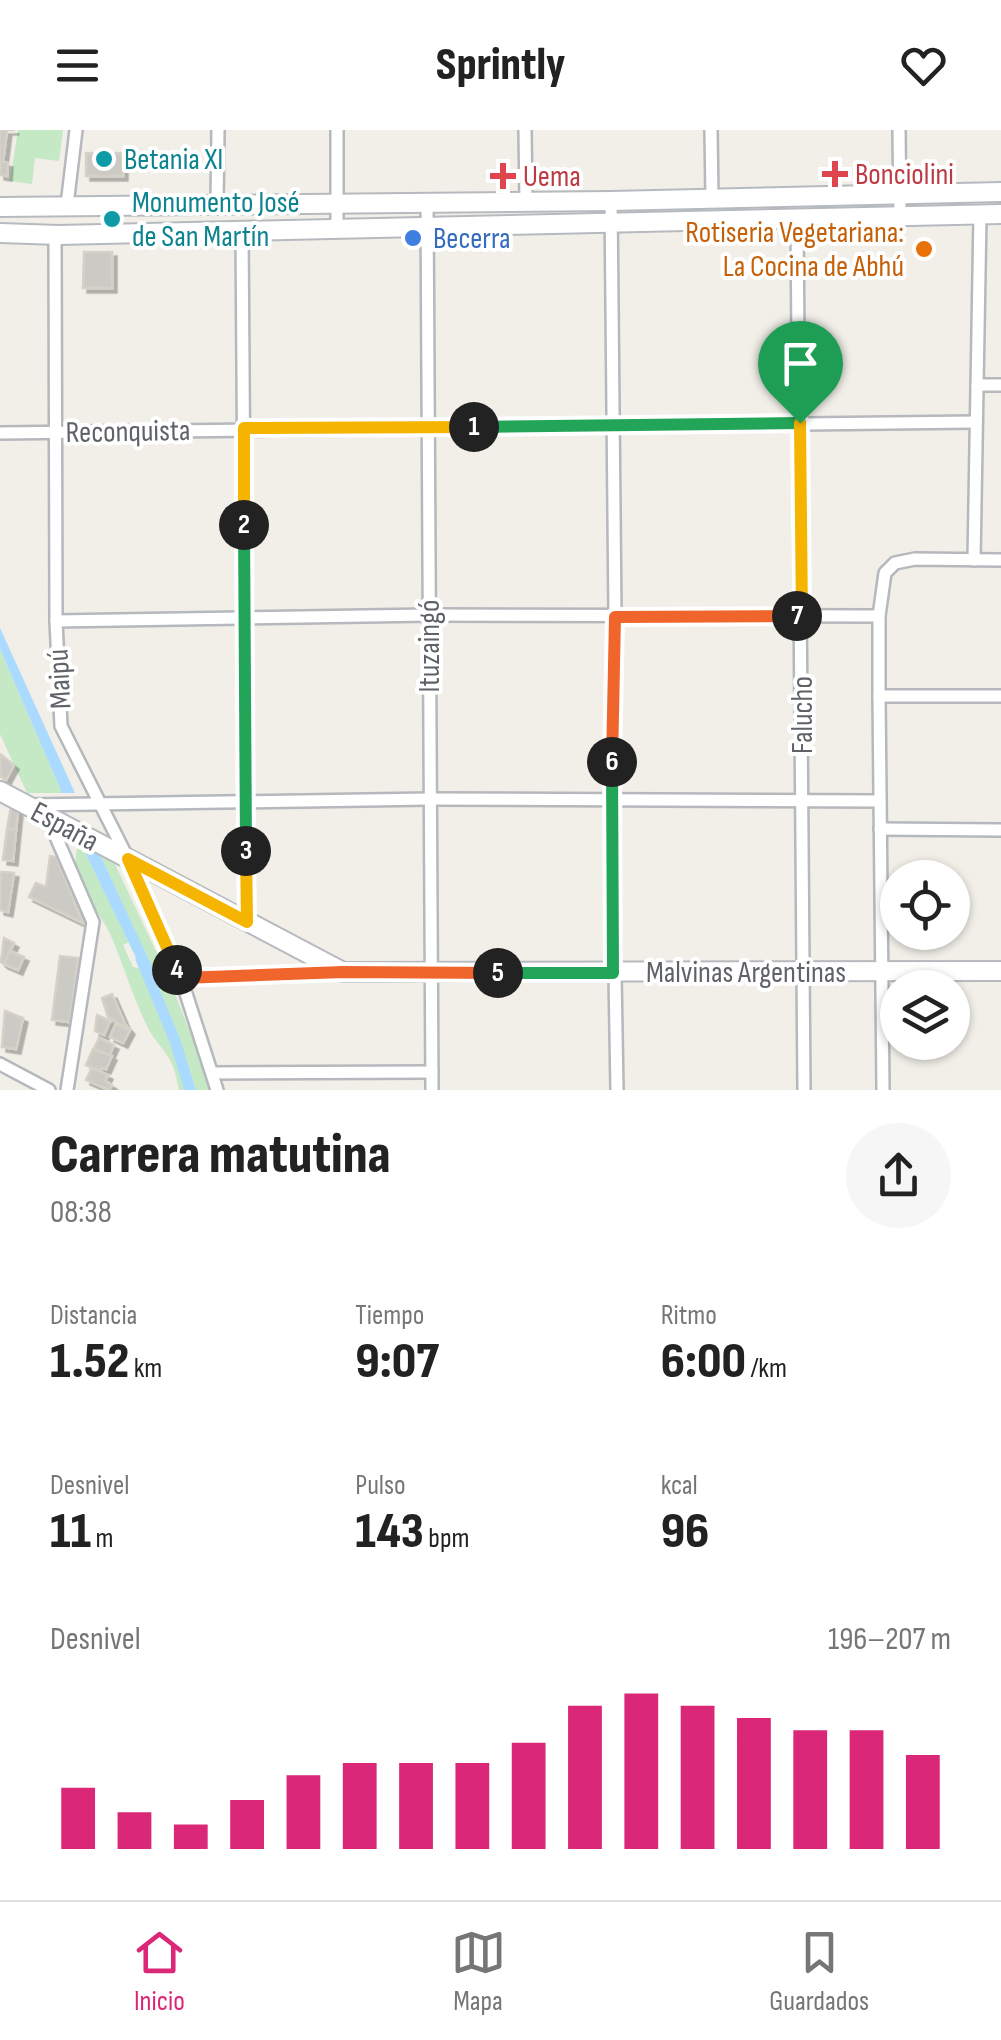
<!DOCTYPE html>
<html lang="es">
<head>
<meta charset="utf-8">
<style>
	:root { --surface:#fff; --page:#f6f6f6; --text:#222; --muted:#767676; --line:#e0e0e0; --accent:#db2777 }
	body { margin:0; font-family:"Sofia Sans Condensed",sans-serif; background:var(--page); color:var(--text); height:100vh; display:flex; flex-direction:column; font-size:38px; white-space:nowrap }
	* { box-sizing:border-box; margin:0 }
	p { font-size:32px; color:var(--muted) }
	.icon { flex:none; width:55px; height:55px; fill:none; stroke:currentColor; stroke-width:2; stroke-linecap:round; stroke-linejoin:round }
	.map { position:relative; height:960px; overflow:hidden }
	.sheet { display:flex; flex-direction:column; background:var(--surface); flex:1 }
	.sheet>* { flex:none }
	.tools { position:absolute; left:880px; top:730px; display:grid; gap:20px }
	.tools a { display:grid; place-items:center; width:90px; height:90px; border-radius:50%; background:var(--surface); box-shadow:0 2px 8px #0004; font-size:50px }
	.pin { position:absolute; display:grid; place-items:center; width:85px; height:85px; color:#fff; margin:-102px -42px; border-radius:50% 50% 50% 0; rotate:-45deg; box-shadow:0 0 10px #0007 }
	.pin .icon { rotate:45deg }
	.km { position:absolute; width:50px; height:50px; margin:-25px; border-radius:50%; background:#222; color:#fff; font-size:28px; line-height:50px; text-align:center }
	.round { display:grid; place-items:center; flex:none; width:105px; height:105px; border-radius:52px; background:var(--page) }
	.head { display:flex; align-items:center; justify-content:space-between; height:170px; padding:0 50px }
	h1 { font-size:55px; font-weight:800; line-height:75px }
	.figures { display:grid; grid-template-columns:repeat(3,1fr); gap:15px; height:170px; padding:10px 50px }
	.figures div { display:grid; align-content:center }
	.figures b { font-size:50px; font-weight:800 }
	.figures small { font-size:28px; font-weight:400 }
	.figures p { font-size:28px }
	.chart { height:280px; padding:20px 50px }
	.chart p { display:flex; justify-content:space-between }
	.chart svg { width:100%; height:180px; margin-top:10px; stroke:var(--accent); stroke-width:6 }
	header { display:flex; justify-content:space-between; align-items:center; height:130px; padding:0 50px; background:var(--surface); font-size:45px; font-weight:800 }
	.dock { display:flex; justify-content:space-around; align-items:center; height:140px; border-top:2px solid var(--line); background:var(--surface); font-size:28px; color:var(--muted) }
	.dock a { display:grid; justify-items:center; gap:5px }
	.dock .on { color:var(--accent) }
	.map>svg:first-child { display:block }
	.green { fill:#c5e8c5 }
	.water { fill:#aadaff }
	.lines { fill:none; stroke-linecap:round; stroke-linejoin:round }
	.canal { stroke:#aadaff; stroke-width:11 }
	.building { fill:#cccac5; stroke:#d6d1c6; stroke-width:2.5; filter:url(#shadow) }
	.street-casing { stroke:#b5b8bc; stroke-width:16 }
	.secondary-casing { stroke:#b6babf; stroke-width:22 }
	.street { stroke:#fff; stroke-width:11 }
	.secondary { stroke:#fff; stroke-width:18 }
	.split-1-casing { stroke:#fff; stroke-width:20 }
	.split-2-casing { stroke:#fff; stroke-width:20 }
	.split-3-casing { stroke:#fff; stroke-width:20 }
	.split-4-casing { stroke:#fff; stroke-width:20 }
	.split-5-casing { stroke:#fff; stroke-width:20 }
	.split-6-casing { stroke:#fff; stroke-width:20 }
	.split-7-casing { stroke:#fff; stroke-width:20 }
	.split-8-casing { stroke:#fff; stroke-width:20 }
	.split-1 { stroke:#22a559; stroke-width:12 }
	.split-2 { stroke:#f5b400; stroke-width:12 }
	.split-3 { stroke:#22a559; stroke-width:12 }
	.split-4 { stroke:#f5b400; stroke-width:12 }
	.split-5 { stroke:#f0652b; stroke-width:12 }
	.split-6 { stroke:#22a559; stroke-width:12 }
	.split-7 { stroke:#f0652b; stroke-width:12 }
	.split-8 { stroke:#f5b400; stroke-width:12 }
	.culture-dot { fill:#0f9aa8; stroke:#fff; stroke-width:4 }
	.health-dot { fill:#e0444e; stroke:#fff; stroke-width:4 }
	.shop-dot { fill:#3f7fe0; stroke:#fff; stroke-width:4 }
	.food-dot { fill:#e8710a; stroke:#fff; stroke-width:4 }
	.labels { text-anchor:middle; stroke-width:8; stroke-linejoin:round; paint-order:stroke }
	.culture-label { font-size:30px; fill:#0d838f; stroke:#fff; text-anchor:start }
	.health-label { font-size:30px; fill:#be3a42; stroke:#fff; text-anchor:start }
	.food-label { font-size:30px; fill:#c56008; stroke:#fff; text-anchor:end }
	.shop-label { font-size:30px; fill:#366cbe; stroke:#fff; text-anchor:start }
	.street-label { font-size:30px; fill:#5f6368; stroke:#fff }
</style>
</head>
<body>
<header><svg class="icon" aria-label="menu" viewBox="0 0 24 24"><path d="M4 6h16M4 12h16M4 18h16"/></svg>Sprintly<svg class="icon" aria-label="heart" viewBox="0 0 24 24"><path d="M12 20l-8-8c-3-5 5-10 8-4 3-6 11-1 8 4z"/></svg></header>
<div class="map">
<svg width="1001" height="960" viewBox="0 0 1001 960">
	<defs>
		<filter id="shadow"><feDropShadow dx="4.5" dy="4.5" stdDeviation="0" flood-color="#0004"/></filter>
	</defs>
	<rect width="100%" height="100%" fill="#f1efe8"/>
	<g class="green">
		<path d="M18 0H63L59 31 35 28 32 54 10 51Z"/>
		<path d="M0 519 62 663H27L0 604Z"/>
		<path d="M78 715 82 716 129 812 123 815 133 837 153 841 100 725 114 732 169 849 213 960H179C177 951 175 939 170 930 164 919 154 910 148 898 133 868 124 836 111 806 97 774 67 753 78 715Z"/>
	</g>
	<g class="water">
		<path d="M0 498 75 663H62L0 519Z"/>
		<path d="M82 716 100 725 154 841 142 840Z"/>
	</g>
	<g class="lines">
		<path class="canal" d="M141 829 175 911 190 960"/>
	</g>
	<g class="building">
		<path d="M0 0H15H7L3 32 8 33 7 46 0 45Z"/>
		<rect x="86" y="23" width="37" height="23"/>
		<path d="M84 122H112V158H83Z"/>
		<path d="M0 624 14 635 6 650 1 647Z"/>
		<path d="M11 677 18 681 16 700 7 699Z"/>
		<path d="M7 699 16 700 13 731 3 730Z"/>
		<path d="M50 726 56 727 83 793 29 767 36 753 46 757Z"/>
		<path d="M1 742 14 743 8 782 0 780Z"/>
		<path d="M4 808 14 813 4 834 1 832Z"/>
		<path d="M10 821 24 827 18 840 4 834Z"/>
		<path d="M60 826 78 828 70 892 52 890Z"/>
		<path d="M112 864 125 894 130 900 108 887 102 868Z"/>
		<path d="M5 881 23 888 16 919 2 917Z"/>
		<path d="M97 885 110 891 104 905 95 901Z"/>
		<path d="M116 894 130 900 123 913 110 907Z"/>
		<path d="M99 908 114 915 109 926 94 919Z"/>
		<path d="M93 919 112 926 106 939 102 938 100 941 86 935Z"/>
		<path d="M92 938 108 945 105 951 112 955 109 960 86 950Z"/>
	</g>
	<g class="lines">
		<g class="street-casing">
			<g id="street">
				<path d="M525 0 526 72"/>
				<path d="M711 0 712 68"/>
				<path d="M899 0 900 87"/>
				<path d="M611 71 615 487 612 670 617 960"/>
				<path d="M427 72 432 960"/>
				<path d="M217 74 218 0"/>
				<path d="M67 75 76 0"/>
				<path d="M797 90 804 960"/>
				<path d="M337 98V0"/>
				<path d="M242 101 247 792"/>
				<path d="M55 105 56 491 61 596 128 729 181 848 217 960"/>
				<path d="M977 255H1001"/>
				<path d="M0 303 975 292"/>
				<path d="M974 430 980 85"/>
				<path d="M56 491 429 485 879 486"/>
				<path d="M879 566H1001"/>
				<path d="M29 675 430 669 880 671"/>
				<path d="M47 686 93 792 67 960"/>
				<path d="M880 699 1001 700"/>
				<path d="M181 848 341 842"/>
				<path d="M0 934 49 960"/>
				<path d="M213 943 432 942"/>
				<path d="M883 960 879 566V486L885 443 895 433 915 429 1001 430"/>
			</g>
		</g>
		<g class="secondary-casing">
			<g id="secondary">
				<path d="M0 77 611 71 1001 62"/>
				<path d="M0 103 59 105 1001 84"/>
				<path d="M0 661 343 842 1001 841"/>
			</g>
		</g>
		<use href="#street" class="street"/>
		<use href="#secondary" class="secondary"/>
	</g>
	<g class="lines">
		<g class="split-1-casing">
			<path id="split-1" d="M474 297 800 293"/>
		</g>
		<g class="split-2-casing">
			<path id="split-2" d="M244 395V298L474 297"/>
		</g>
		<g class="split-3-casing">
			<path id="split-3" d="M244 395 246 721"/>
		</g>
		<g class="split-4-casing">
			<path id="split-4" d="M177 840 128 729 247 792 246 721"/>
		</g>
		<g class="split-5-casing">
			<path id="split-5" d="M177 840 181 848 343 842 498 843"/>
		</g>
		<g class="split-6-casing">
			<path id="split-6" d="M498 843H613L612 632"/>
		</g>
		<g class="split-7-casing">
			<path id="split-7" d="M612 632 615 487 797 486"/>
		</g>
		<g class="split-8-casing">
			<path id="split-8" d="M797 486H802L800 293"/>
		</g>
		<use href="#split-1" class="split-1"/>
		<use href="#split-2" class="split-2"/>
		<use href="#split-3" class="split-3"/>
		<use href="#split-4" class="split-4"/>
		<use href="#split-5" class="split-5"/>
		<use href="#split-6" class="split-6"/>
		<use href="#split-7" class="split-7"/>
		<use href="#split-8" class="split-8"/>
	</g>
	<g class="culture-dot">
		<circle cx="104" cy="29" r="10"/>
		<circle cx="112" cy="89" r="10"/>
	</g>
	<g class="health-dot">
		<path d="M830 29h10v10h10v10h-10v10h-10v-10h-10v-10h10z"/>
		<path d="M498 31h10v10h10v10h-10v10h-10v-10h-10v-10h10z"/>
	</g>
	<circle class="shop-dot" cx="413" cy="108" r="10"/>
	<circle class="food-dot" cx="924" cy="119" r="10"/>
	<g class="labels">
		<g class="culture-label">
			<text x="124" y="39">Betania XI</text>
			<text x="132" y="82">Monumento José<tspan x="132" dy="34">de San Martín</tspan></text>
		</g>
		<g class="health-label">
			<text x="855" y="54">Bonciolini</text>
			<text x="523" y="56">Uema</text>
		</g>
		<g class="food-label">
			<text x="904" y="112">Rotiseria Vegetariana:<tspan x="904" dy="34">La Cocina de Abhú</tspan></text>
		</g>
		<g class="shop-label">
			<text x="433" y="118">Becerra</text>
		</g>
		<g class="street-label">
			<text transform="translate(128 301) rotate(-1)" y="10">Reconquista</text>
			<text transform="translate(429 516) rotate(-90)" y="10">Ituzaingó</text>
			<text transform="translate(59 549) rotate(-93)" y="10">Maipú</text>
			<text transform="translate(802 585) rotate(-90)" y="10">Falucho</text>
			<text transform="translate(65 696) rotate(28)" y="10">España</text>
			<text x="746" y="852">Malvinas Argentinas</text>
		</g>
	</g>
</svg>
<div class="tools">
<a><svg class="icon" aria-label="locate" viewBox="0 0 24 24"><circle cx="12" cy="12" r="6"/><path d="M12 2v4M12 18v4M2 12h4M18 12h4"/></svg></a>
<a><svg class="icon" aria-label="layers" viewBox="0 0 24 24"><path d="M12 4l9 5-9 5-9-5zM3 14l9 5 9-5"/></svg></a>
</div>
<div class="pin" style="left:800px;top:293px;background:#1e9e55"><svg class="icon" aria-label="arrive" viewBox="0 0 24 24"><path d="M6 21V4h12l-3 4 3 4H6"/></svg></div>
<b class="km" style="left:474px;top:297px">1</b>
<b class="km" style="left:244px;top:395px">2</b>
<b class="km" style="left:246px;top:721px">3</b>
<b class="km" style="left:177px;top:840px">4</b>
<b class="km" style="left:498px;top:843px">5</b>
<b class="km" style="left:612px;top:632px">6</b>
<b class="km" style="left:797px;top:486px">7</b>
</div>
<section class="sheet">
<div class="head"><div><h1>Carrera matutina</h1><p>08:38</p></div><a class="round"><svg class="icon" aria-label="share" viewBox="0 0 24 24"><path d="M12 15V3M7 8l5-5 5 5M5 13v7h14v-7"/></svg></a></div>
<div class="figures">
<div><p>Distancia</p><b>1.52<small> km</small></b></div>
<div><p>Tiempo</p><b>9:07</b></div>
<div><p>Ritmo</p><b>6:00<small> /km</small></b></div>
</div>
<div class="figures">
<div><p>Desnivel</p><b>11<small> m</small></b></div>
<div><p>Pulso</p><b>143<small> bpm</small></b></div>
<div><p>kcal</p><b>96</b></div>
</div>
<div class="chart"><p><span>Desnivel</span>196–207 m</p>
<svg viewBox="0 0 160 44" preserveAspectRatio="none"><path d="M5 44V29M15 44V35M25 44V38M35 44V32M45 44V26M55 44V23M65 44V23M75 44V23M85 44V18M95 44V9M105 44V6M115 44V9M125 44V12M135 44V15M145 44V15M155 44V21"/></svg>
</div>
</section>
<nav class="dock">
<a class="on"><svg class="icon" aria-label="home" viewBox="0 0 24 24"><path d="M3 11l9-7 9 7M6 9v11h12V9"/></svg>Inicio</a>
<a><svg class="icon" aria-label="map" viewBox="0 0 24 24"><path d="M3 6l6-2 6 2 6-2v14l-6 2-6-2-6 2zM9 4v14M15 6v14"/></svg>Mapa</a>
<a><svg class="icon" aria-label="saved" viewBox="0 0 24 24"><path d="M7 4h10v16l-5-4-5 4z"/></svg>Guardados</a>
</nav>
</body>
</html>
